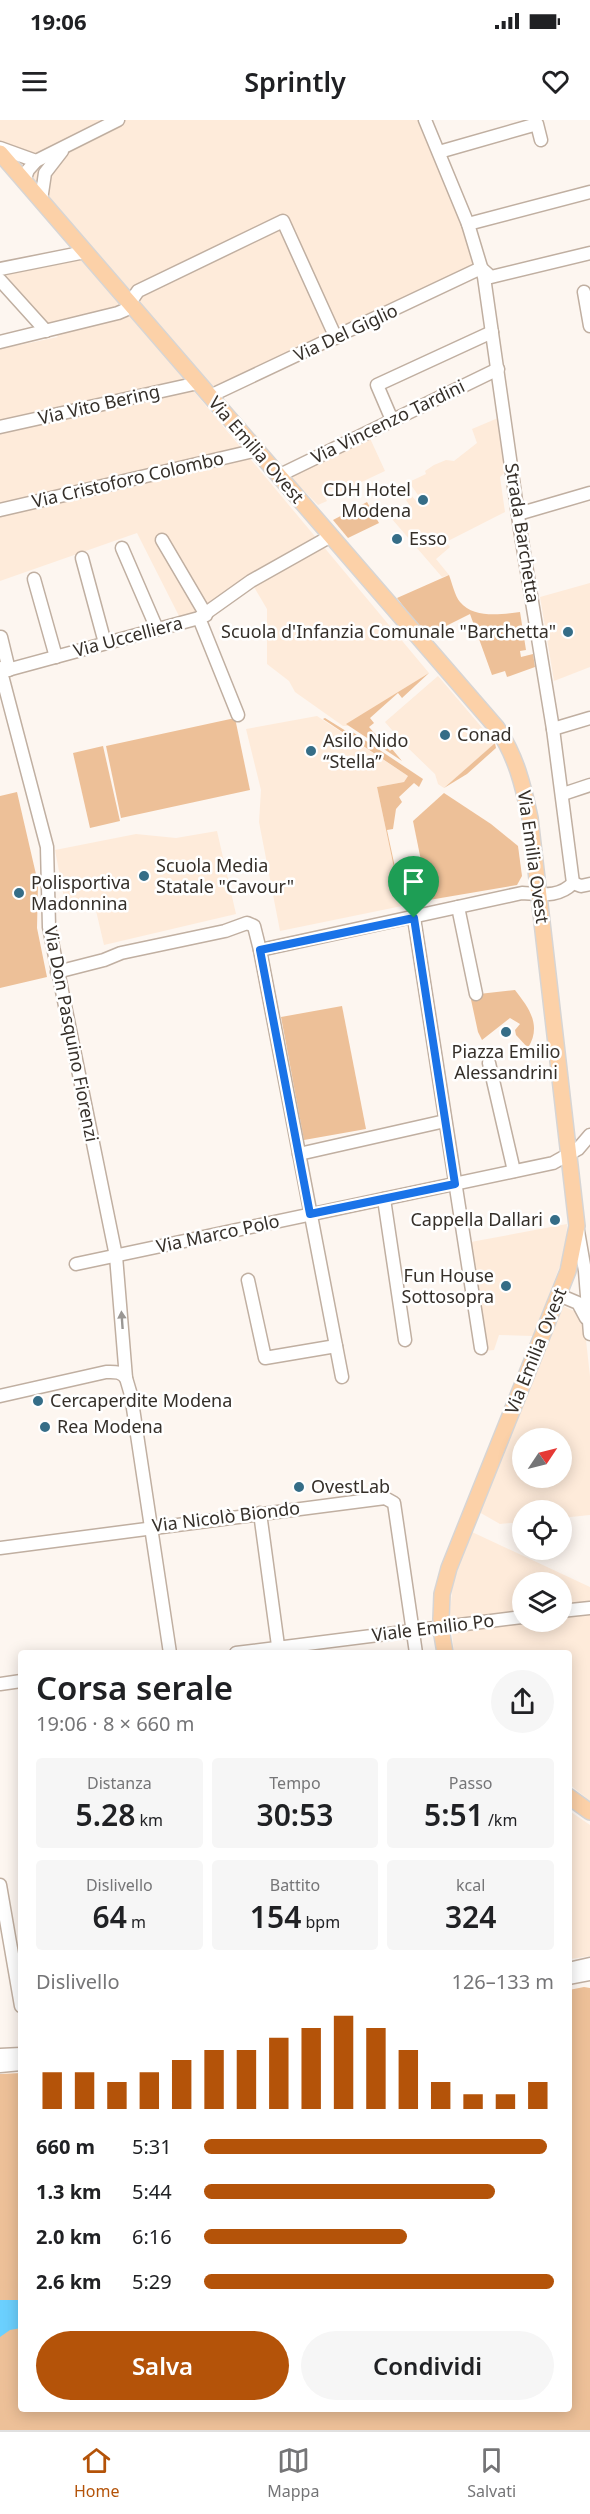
<!DOCTYPE html>
<html lang="it">
<head>
<meta charset="utf-8">
<style>
	:root { --surface:#fff; --page:#f6f6f6; --text:#202124; --muted:#757577; --line:#e0e0e0; --accent:#b45309 }
	body { margin:0; font-family:"Noto Sans",sans-serif; background:var(--page); color:var(--text); height:100vh; display:flex; flex-direction:column; font-size:22px; white-space:nowrap }
	* { box-sizing:border-box; margin:0 }
	p { font-size:20px; color:var(--muted) }
	.icon { flex:none; width:33px; height:33px; fill:none; stroke:currentColor; stroke-width:2; stroke-linecap:round; stroke-linejoin:round }
	.map { position:relative; flex:1; overflow:hidden }
	.drawer { position:absolute; left:18px; top:1530px; width:554px; height:762px; display:flex; flex-direction:column; background:var(--surface); border-radius:6px; box-shadow:0 3px 15px #0003 }
	.drawer>* { flex:none }
	.needle { width:39px; rotate:55deg }
	.controls { position:absolute; left:512px; top:1308px; display:grid; gap:12px }
	.controls a { display:grid; place-items:center; width:60px; height:60px; border-radius:50%; background:var(--surface); box-shadow:0 3px 15px #0003; font-size:30px }
	.pin { position:absolute; display:grid; place-items:center; width:51px; height:51px; color:#fff; margin:-62px -26px; border-radius:50% 50% 50% 0; rotate:-45deg; box-shadow:0 0 6px #0007 }
	.pin .icon { rotate:45deg }
	.round { display:grid; place-items:center; flex:none; width:63px; height:63px; border-radius:32px; background:var(--page) }
	.overview { display:flex; align-items:center; justify-content:space-between; height:102px; padding:0 18px }
	h1 { font-size:33px; font-weight:600; line-height:45px }
	.figures { display:grid; grid-template-columns:repeat(3,1fr); gap:9px; height:102px; padding:6px 18px }
	.figures div { display:grid; align-content:center; border-radius:6px; background:var(--page); text-align:center }
	.figures b { font-size:30px; font-weight:600 }
	.figures small { font-size:16px; font-weight:400 }
	.figures p { font-size:16px }
	.chart { height:168px; padding:12px 18px }
	.chart p { display:flex; justify-content:space-between }
	.chart svg { width:100%; height:108px; margin-top:6px; stroke:var(--accent); stroke-width:6 }
	.button { display:flex; gap:12px; margin-top:auto; padding:12px 18px }
	.button a { flex:1; height:69px; border-radius:36px; background:var(--accent); color:#fff; font-size:24px; font-weight:600; line-height:69px; text-align:center }
	.button a+a { background:var(--page); color:var(--text) }
	ul { padding:0 18px; list-style:none; font-size:20px }
	li { display:grid; grid-template-columns:96px 72px 1fr; align-items:center; height:45px }
	li i { height:15px; border-radius:8px; background:var(--accent) }
	.status { display:flex; justify-content:space-between; align-items:center; height:42px; padding:0 30px; background:var(--surface); direction:ltr }
	.status svg { height:16px; fill:currentColor }
	header { display:flex; justify-content:space-between; align-items:center; height:78px; padding:0 18px; background:var(--surface); font-size:27px; font-weight:600 }
	.tab-bar { display:flex; justify-content:space-around; align-items:center; height:84px; border-top:2px solid var(--line); background:var(--surface); font-size:16px; color:var(--muted) }
	.tab-bar a { display:grid; justify-items:center; gap:3px }
	.tab-bar .current { color:var(--accent) }
	.map>svg:first-child { display:block }
	.built { fill:#feebda; fill-rule:evenodd }
	.green { fill:#edc098 }
	.water { fill:#6bd0fe }
	.lines { fill:none; stroke-linecap:round; stroke-linejoin:round }
	.minor-casing { stroke:#c0afa1; stroke-width:15 }
	.major-casing { stroke:#d7d5d4; stroke-width:18 }
	.minor { stroke:#fff; stroke-width:12 }
	.major { stroke:#fcd1a8; stroke-width:15 }
	.major-bridge-casing { stroke:#d7d5d4; stroke-width:18; stroke-linecap:butt }
	.major-bridge { stroke:#fcd1a8; stroke-width:15 }
	.oneway { fill:#9a9794 }
	.route-casing { stroke:#fff; stroke-width:12 }
	.route { stroke:#1a73e8; stroke-width:8 }
	.poi-dot { fill:#356d87; stroke:#fff; stroke-width:2 }
	.labels { text-anchor:middle; stroke-width:5; stroke-linejoin:round; paint-order:stroke }
	.street-label { font-size:18px; fill:#352f29; stroke:#fff }
	.poi-label { font-size:18px; fill:#352f29; stroke:#fff; text-anchor:start }
</style>
</head>
<body>
<div class="status"><b>19:06</b><svg viewBox="0 0 49 12"><path d="M0 12V9h3v3zM5 12V6h3v6zM10 12V3h3v9zM15 12V0h3v12zM26 1h20v11H26zM47 4h2v5h-2z"/></svg></div>
<header><svg class="icon" aria-label="menu" viewBox="0 0 24 24"><path d="M4 6h16M4 12h16M4 18h16"/></svg>Sprintly<svg class="icon" aria-label="heart" viewBox="0 0 24 24"><path d="M12 20l-8-8c-3-5 5-10 8-4 3-6 11-1 8 4z"/></svg></header>
<div class="map">
<svg width="590" height="2310" viewBox="0 0 590 2310">
	<rect width="100%" height="100%" fill="#fdf6f0"/>
	<g class="built">
		<path d="M0 0H421L461 92 476 144 370 196 213 268 0 21Z"/>
		<path d="M81 136 429 553 347 604 349 606H343L295 572 289 561 267 544V489L248 457 206 492 180 498 137 413 0 461V229L58 217 6 155Z"/>
		<path d="M498 298 506 351 500 357 505 392 446 422 450 427 436 439 449 455 442 457 392 399 410 386 406 380 411 375 416 381 420 378 409 362 426 354 425 351 434 345 446 340 454 341 477 323 472 309Z"/>
		<path d="M368 314 385 351 338 373 333 368 323 374 327 381 318 385 291 358Z"/>
		<path d="M590 463V547L554 561 540 477Z"/>
		<path d="M438 556 495 623 444 668 438 664 435 654 407 627 385 602Z"/>
		<path d="M317 596 408 656 404 662 377 667 402 786 280 811 259 702 261 670 246 609Z"/>
		<path d="M217 711 236 794 104 825 94 782 66 788 55 730 136 714 176 718Z"/>
		<path d="M567 1104 566 1130 533 1216 499 1215 494 1230 476 1232 460 1124Z"/>
		<path d="M563 1186 574 1191 585 1211 590 1256V1395L561 1398V1390H522V1402L500 1404 479 1392 559 1191ZM522 1318H561V1358H522Z"/>
		<path d="M472 1412 590 1467V1681L569 1664 568 1533H454L450 1493 453 1461ZM522 1462H561V1502H522Z"/>
		<path d="M568 1690 590 1705V1836L571 1839 568 1824Z"/>
	</g>
	<g class="green">
		<path d="M367 382 379 403 348 418 333 400Z"/>
		<path d="M449 455C452 463 455 476 460 482 474 499 502 494 520 492L526 530 520 531 521 537 533 534 535 547 507 557 505 551 492 555 470 494 426 516 397 478Z"/>
		<path d="M429 553 402 578 398 573 370 598 374 603 369 607 390 631 392 629 402 641 346 604Z"/>
		<path d="M235 598 250 670 121 698 106 626Z"/>
		<path d="M325 598 346 611H351L423 659 419 667 414 663 399 677 402 682 396 689 393 709 387 710 399 766H402L406 785 402 786 377 667 404 662 408 656 323 599Z"/>
		<path d="M495 623 496 628 467 654 444 668Z"/>
		<path d="M103 626 120 701 90 708 73 633Z"/>
		<path d="M17 672 38 763 37 808 47 857 0 868V676Z"/>
		<path d="M444 673 491 704 518 726 522 756 517 765 429 780 413 701Z"/>
		<path d="M515 870C529 888 542 905 528 928L516 915 515 910 520 904 510 898 482 920 478 912 470 875Z"/>
		<path d="M342 886 366 1009 304 1020 281 897Z"/>
		<path d="M584 1867 590 1868V2310H0V1954L21 1953V2289H568L569 1870Z"/>
	</g>
	<path class="water" d="M0 2180H21V2208L10 2210 0 2217Z"/>
	<g class="lines">
		<g class="minor-casing">
			<g id="minor">
				<path d="M0 28 36 41"/>
				<path d="M439 32 537 4 541 20"/>
				<path d="M24 61 28 50 36 41 118 0"/>
				<path d="M41 80 45 53 62 31"/>
				<path d="M468 104 590 72"/>
				<path d="M0 149 85 132"/>
				<path d="M0 160 46 211"/>
				<path d="M584 172 590 206"/>
				<path d="M0 222 118 193 125 190 138 171 283 101 336 218"/>
				<path d="M210 276 481 148 491 157 590 133"/>
				<path d="M392 300 377 265 492 212"/>
				<path d="M0 307 198 263"/>
				<path d="M278 356 498 249"/>
				<path d="M0 390 257 330"/>
				<path d="M518 394 590 373"/>
				<path d="M162 420 206 495"/>
				<path d="M122 428 157 509"/>
				<path d="M82 438 105 523"/>
				<path d="M34 459 56 537"/>
				<path d="M199 498 238 595"/>
				<path d="M1 517 9 550"/>
				<path d="M0 548 47 727 49 807 116 1136 126 1258 131 1275 170 1533"/>
				<path d="M0 552 199 498 251 461 331 416"/>
				<path d="M553 609 590 598"/>
				<path d="M563 674 590 665"/>
				<path d="M573 763 581 766 590 764"/>
				<path d="M458 787 476 874"/>
				<path d="M414 798 481 1228"/>
				<path d="M260 830 522 773C541 774 559 778 573 763L553 609 520 409 484 157 468 104 425 0"/>
				<path d="M57 852 104 840 121 833 225 811 247 803 254 806 260 830 342 1257"/>
				<path d="M489 943 514 1051"/>
				<path d="M299 1034 445 1001"/>
				<path d="M384 1079 405 1220"/>
				<path d="M578 1111 585 1151 590 1214"/>
				<path d="M76 1144 553 1043 578 1029 590 1015"/>
				<path d="M248 1160 265 1238 336 1226"/>
				<path d="M559 1175 578 1183 586 1198"/>
				<path d="M0 1276 106 1252C115 1252 120 1251 126 1258"/>
				<path d="M260 1393 279 1533"/>
				<path d="M0 1428 385 1378 394 1383 416 1533"/>
				<path d="M561 1491 590 1488"/>
				<path d="M236 1533 522 1497"/>
				<path d="M0 1564 21 1561"/>
				<path d="M0 1765 21 1886"/>
				<path d="M568 1849 590 1844"/>
				<path d="M568 1858 590 1854"/>
				<path d="M0 1935 21 1934"/>
				<path d="M0 1946 21 1944"/>
			</g>
		</g>
		<g class="major-casing">
			<g id="major">
				<path d="M0 33 497 608C516 636 523 665 530 698L577 1106 568 1151 449 1448 442 1474 441 1499"/>
				<path d="M442 1515 445 1533"/>
				<path d="M568 1676 590 1692"/>
			</g>
		</g>
		<use href="#minor" class="minor"/>
		<use href="#major" class="major"/>
		<g class="major-bridge-casing">
			<path id="major-bridge" d="M441 1499 442 1515"/>
		</g>
		<use href="#major-bridge" class="major-bridge"/>
	</g>
	<defs><path id="oneway-solid" d="M-6-.8H1V-3.2L6.5 0L1 3.2V.8H-6Z" transform="scale(1.5)"/></defs>
	<use class="oneway" href="#oneway-solid" transform="translate(122 1200) rotate(-94)"/>
	<g class="lines">
		<g class="route-casing">
			<path id="route" d="M414 798 455 1064 310 1094 260 830Z"/>
		</g>
		<use href="#route" class="route"/>
	</g>
	<g class="poi-dot">
		<circle cx="423" cy="380" r="6"/>
		<circle cx="397" cy="419" r="6"/>
		<circle cx="568" cy="512" r="6"/>
		<circle cx="445" cy="615" r="6"/>
		<circle cx="311" cy="631" r="6"/>
		<circle cx="144" cy="756" r="6"/>
		<circle cx="19" cy="773" r="6"/>
		<circle cx="506" cy="912" r="6"/>
		<circle cx="555" cy="1100" r="6"/>
		<circle cx="506" cy="1166" r="6"/>
		<circle cx="38" cy="1281" r="6"/>
		<circle cx="45" cy="1307" r="6"/>
		<circle cx="299" cy="1367" r="6"/>
	</g>
	<g class="labels">
		<g class="street-label">
			<text transform="translate(346 213) rotate(-25)" y="6">Via Del Giglio</text>
			<text transform="translate(99 285) rotate(-13)" y="6">Via Vito Bering</text>
			<text transform="translate(388 302) rotate(-26)" y="6">Via Vincenzo Tardini</text>
			<text transform="translate(256 330) rotate(49)" y="6">Via Emilia Ovest</text>
			<text transform="translate(128 360) rotate(-13)" y="6">Via Cristoforo Colombo</text>
			<text transform="translate(522 413) rotate(81)" y="6">Strada Barchetta</text>
			<text transform="translate(128 517) rotate(-15)" y="6">Via Uccelliera</text>
			<text transform="translate(533 737) rotate(82)" y="6">Via Emilia Ovest</text>
			<text transform="translate(71 914) rotate(79)" y="6">Via Don Pasquino Fiorenzi</text>
			<text transform="translate(218 1114) rotate(-12)" y="6">Via Marco Polo</text>
			<text transform="translate(536 1231) rotate(-68)" y="6">Via Emilia Ovest</text>
			<text transform="translate(226 1397) rotate(-7)" y="6">Via Nicolò Biondo</text>
			<text transform="translate(433 1508) rotate(-7)" y="6">Viale Emilio Po</text>
		</g>
		<g class="poi-label">
			<text x="411" y="376" text-anchor="end">CDH Hotel<tspan x="411" dy="21">Modena</tspan></text>
			<text x="409" y="425">Esso</text>
			<text x="556" y="518" text-anchor="end">Scuola d'Infanzia Comunale "Barchetta"</text>
			<text x="457" y="621">Conad</text>
			<text x="323" y="627">Asilo Nido<tspan x="323" dy="21">“Stella”</tspan></text>
			<text x="156" y="752">Scuola Media<tspan x="156" dy="21">Statale "Cavour"</tspan></text>
			<text x="31" y="769">Polisportiva<tspan x="31" dy="21">Madonnina</tspan></text>
			<text x="506" y="938" text-anchor="middle">Piazza Emilio<tspan x="506" dy="21">Alessandrini</tspan></text>
			<text x="543" y="1106" text-anchor="end">Cappella Dallari</text>
			<text x="494" y="1162" text-anchor="end">Fun House<tspan x="494" dy="21">Sottosopra</tspan></text>
			<text x="50" y="1287">Cercaperdite Modena</text>
			<text x="57" y="1313">Rea Modena</text>
			<text x="311" y="1373">OvestLab</text>
		</g>
	</g>
</svg>
<div class="controls">
<a><svg class="needle" viewBox="-14 -14 28 28"><path d="M0-13l5 13h-10z" fill="#e53935"/><path d="M0 13l5-13h-10z" fill="#757577"/></svg></a>
<a><svg class="icon" aria-label="locate" viewBox="0 0 24 24"><circle cx="12" cy="12" r="6"/><path d="M12 2v4M12 18v4M2 12h4M18 12h4"/></svg></a>
<a><svg class="icon" aria-label="layers" viewBox="0 0 24 24"><path d="M12 4l9 5-9 5-9-5zM3 14l9 5 9-5"/></svg></a>
</div>
<div class="pin" style="left:414px;top:798px;background:#1e9e55"><svg class="icon" aria-label="arrive" viewBox="0 0 24 24"><path d="M6 21V4h12l-3 4 3 4H6"/></svg></div>
<section class="drawer">
<div class="overview"><div><h1>Corsa serale</h1><p>19:06 · 8 × 660 m</p></div><a class="round"><svg class="icon" aria-label="share" viewBox="0 0 24 24"><path d="M12 15V3M7 8l5-5 5 5M5 13v7h14v-7"/></svg></a></div>
<div class="figures">
<div><p>Distanza</p><b>5.28<small> km</small></b></div>
<div><p>Tempo</p><b>30:53</b></div>
<div><p>Passo</p><b>5:51<small> /km</small></b></div>
</div>
<div class="figures">
<div><p>Dislivello</p><b>64<small> m</small></b></div>
<div><p>Battito</p><b>154<small> bpm</small></b></div>
<div><p>kcal</p><b>324</b></div>
</div>
<div class="chart"><p><span>Dislivello</span>126–133 m</p>
<svg viewBox="0 0 160 44" preserveAspectRatio="none"><path d="M5 44V29M15 44V29M25 44V33M35 44V29M45 44V24M55 44V20M65 44V20M75 44V15M85 44V11M95 44V6M105 44V11M115 44V20M125 44V33M135 44V38M145 44V38M155 44V33"/></svg>
</div>
<ul>
<li><b>660 m</b>5:31<i style="width:98%"></i></li>
<li><b>1.3 km</b>5:44<i style="width:83%"></i></li>
<li><b>2.0 km</b>6:16<i style="width:58%"></i></li>
<li><b>2.6 km</b>5:29<i style="width:100%"></i></li>
</ul>
<div class="button"><a>Salva</a><a>Condividi</a></div>
</section>
</div>
<nav class="tab-bar">
<a class="current"><svg class="icon" aria-label="home" viewBox="0 0 24 24"><path d="M3 11l9-7 9 7M6 9v11h12V9"/></svg>Home</a>
<a><svg class="icon" aria-label="map" viewBox="0 0 24 24"><path d="M3 6l6-2 6 2 6-2v14l-6 2-6-2-6 2zM9 4v14M15 6v14"/></svg>Mappa</a>
<a><svg class="icon" aria-label="saved" viewBox="0 0 24 24"><path d="M7 4h10v16l-5-4-5 4z"/></svg>Salvati</a>
</nav>
</body>
</html>
